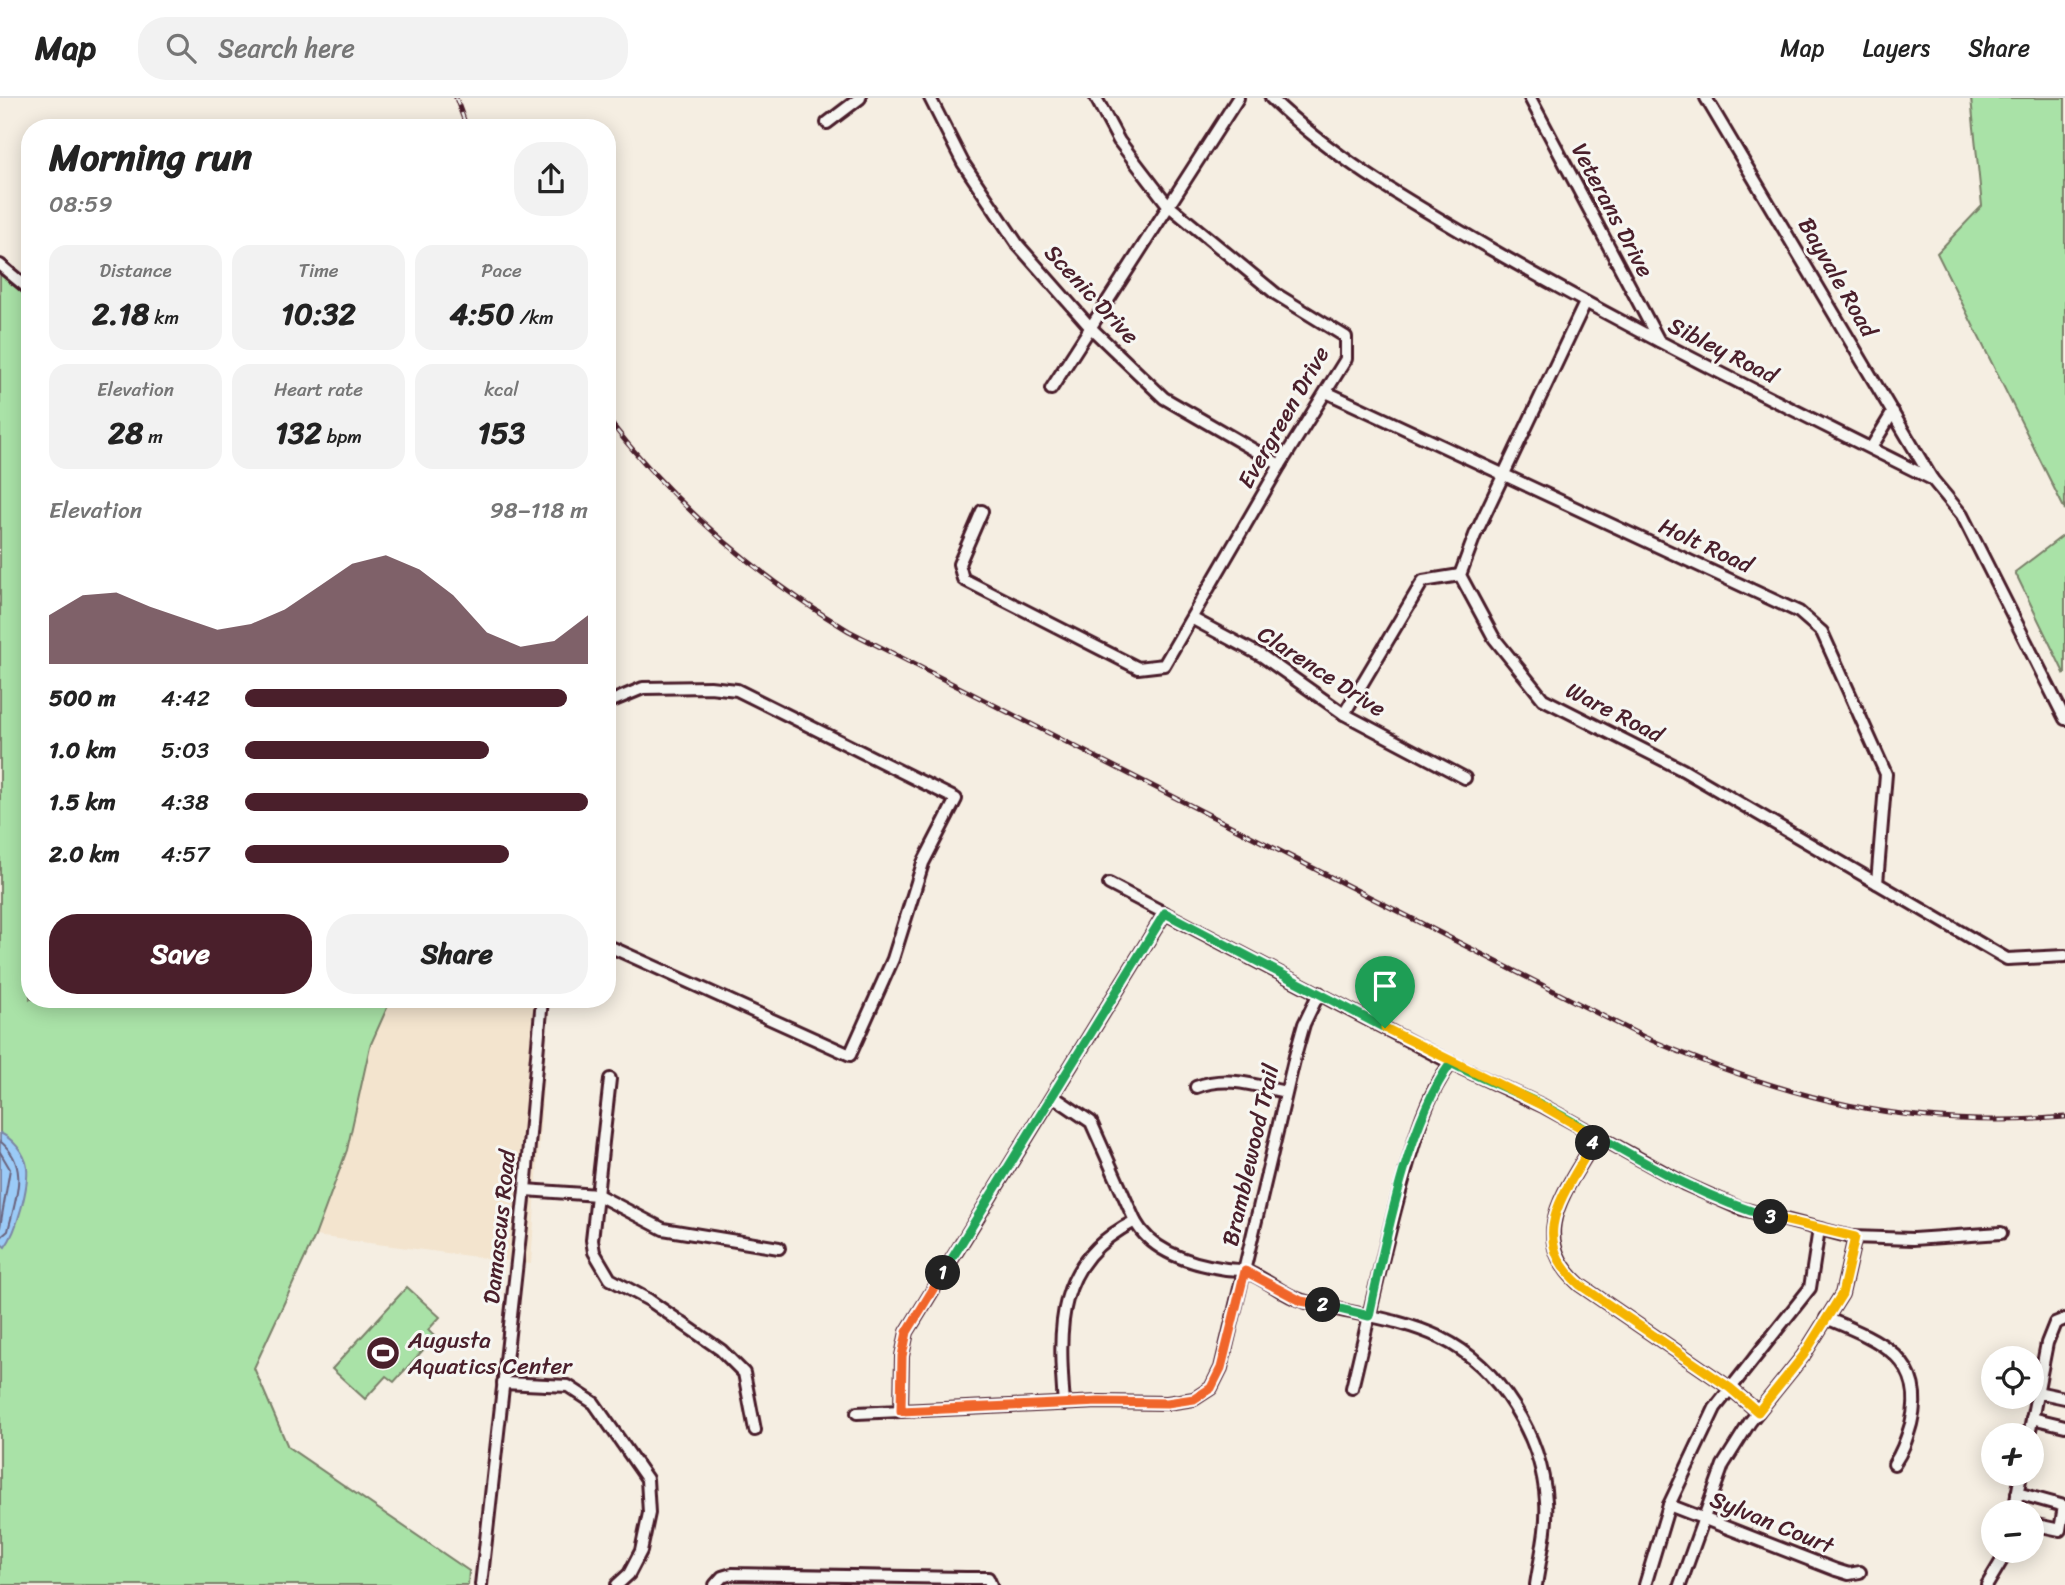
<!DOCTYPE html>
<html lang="en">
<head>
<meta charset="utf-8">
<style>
	:root { --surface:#fff; --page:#f2f2f2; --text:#222; --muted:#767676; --line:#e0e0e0; --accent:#4a1f2b }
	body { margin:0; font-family:Sriracha,sans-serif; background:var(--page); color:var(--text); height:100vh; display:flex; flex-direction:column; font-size:26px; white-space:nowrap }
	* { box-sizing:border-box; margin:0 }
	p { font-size:23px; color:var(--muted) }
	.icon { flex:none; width:38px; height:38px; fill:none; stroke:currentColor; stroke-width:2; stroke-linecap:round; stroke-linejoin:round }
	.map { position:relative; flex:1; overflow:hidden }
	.sheet { position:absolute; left:21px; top:21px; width:595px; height:889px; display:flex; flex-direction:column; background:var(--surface); border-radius:28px; box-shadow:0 4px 18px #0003 }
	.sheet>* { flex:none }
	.controls { position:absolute; left:1981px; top:1248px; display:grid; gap:14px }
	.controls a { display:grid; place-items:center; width:63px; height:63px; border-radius:50%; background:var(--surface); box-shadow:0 4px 18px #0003; font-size:35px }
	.pin { position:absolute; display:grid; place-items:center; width:60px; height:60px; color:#fff; margin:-72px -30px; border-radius:50% 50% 50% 0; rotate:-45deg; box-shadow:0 0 7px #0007 }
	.pin .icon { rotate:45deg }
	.km { position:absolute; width:35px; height:35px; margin:-18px; border-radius:50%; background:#222; color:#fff; font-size:19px; line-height:35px; text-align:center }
	.round { display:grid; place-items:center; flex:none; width:74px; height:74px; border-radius:28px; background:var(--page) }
	.headline { display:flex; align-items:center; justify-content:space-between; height:119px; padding:0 28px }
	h1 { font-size:38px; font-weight:800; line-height:52px }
	.figures { display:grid; grid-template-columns:repeat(3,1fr); gap:10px; height:119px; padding:7px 28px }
	.figures div { display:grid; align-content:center; border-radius:18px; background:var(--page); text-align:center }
	.figures b { font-size:30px; font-weight:800 }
	.figures small { font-size:19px; font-weight:400 }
	.figures p { font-size:19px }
	.chart { height:196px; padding:14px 28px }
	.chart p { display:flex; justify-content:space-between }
	.chart svg { width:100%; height:126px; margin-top:7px; fill:var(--accent); opacity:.7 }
	.action { display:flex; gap:14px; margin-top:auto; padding:14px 28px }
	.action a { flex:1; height:80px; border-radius:28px; background:var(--accent); color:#fff; font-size:28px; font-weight:800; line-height:80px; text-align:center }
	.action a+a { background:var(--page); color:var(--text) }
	ul { padding:0 28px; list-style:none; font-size:23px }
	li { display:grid; grid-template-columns:112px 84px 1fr; align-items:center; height:52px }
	li i { height:18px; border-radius:9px; background:var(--accent) }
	header { display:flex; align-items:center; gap:42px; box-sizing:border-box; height:98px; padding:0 35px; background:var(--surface); border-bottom:2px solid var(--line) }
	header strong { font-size:33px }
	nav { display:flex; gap:38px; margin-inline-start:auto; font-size:24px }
	.search { width:490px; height:63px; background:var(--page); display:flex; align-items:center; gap:18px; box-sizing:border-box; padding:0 24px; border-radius:28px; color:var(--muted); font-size:26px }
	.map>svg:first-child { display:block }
	.built { fill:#f3e4ce }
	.green { fill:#a9e2a7; stroke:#7a8069; stroke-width:2 }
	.water { fill:#9bcbf7; stroke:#7b86a5; stroke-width:2 }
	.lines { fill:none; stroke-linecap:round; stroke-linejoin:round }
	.shore { stroke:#6a647d; stroke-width:2 }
	.minor-casing { stroke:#4a1f2b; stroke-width:16 }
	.minor { stroke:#f6f6f2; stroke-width:10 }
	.rail-casing { stroke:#4a1f2b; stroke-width:5 }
	.rail { stroke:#f6f6f2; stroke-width:2.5; stroke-dasharray:8; stroke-linecap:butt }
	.split-1-casing { stroke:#fff; stroke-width:14 }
	.split-2-casing { stroke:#fff; stroke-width:14 }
	.split-3-casing { stroke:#fff; stroke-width:14 }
	.split-4-casing { stroke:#fff; stroke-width:14 }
	.split-5-casing { stroke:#fff; stroke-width:14 }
	.split-1 { stroke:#22a559; stroke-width:9 }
	.split-2 { stroke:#f0652b; stroke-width:9 }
	.split-3 { stroke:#22a559; stroke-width:9 }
	.split-4 { stroke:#f5b400; stroke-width:9 }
	.split-5 { stroke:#f5b400; stroke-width:9 }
	.labels { text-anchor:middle; stroke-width:6; stroke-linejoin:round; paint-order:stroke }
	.street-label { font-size:23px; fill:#4a1f2b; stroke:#f6f6f2 }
	.poi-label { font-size:23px; fill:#4a1f2b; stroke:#f6f6f2; text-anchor:start }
</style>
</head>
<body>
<header>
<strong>Map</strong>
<div class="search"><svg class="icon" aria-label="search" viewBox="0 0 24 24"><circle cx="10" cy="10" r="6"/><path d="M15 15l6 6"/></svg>Search here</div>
<nav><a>Map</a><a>Layers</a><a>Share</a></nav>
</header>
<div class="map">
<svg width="2065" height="1487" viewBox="0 0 2065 1487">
	<rect width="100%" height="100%" fill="#f5eee2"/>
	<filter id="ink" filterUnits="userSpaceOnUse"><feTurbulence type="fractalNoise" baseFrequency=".0143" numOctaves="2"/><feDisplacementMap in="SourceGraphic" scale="14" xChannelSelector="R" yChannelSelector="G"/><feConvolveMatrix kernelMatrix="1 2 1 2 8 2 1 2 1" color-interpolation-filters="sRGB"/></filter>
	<g filter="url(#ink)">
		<path class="built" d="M391 901H549L531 1166 315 1138 347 1052 370 948Z"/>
		<g class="green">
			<path d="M1971 0H2065V412L1937 155 1982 108Z"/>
			<path d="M0 176 30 201V901H391L370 948 347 1052 315 1138 254 1270 288 1349 469 1473 468 1487H0Z"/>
			<path d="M2065 436V577L2015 474Z"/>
			<path d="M407 1189 440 1219 428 1232 435 1239 394 1284 386 1278 365 1301 332 1271Z"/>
		</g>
		<path class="water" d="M0 1035C12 1040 25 1055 27 1069 29 1089 17 1133 5 1149L0 1145Z"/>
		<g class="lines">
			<g class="shore">
				<path d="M0 1043C30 1068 16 1099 8 1133L0 1140"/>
				<path d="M0 1054 10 1071 0 1129"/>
			</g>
			<g class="minor-casing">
				<g id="minor">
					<path d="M930 0 963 65 1018 147 1091 230 1164 300 1280 367"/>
					<path d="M1271 0C1336 63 1412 105 1489 150 1633 233 1783 307 1932 381L1962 417 2065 621"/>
					<path d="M1530 0 1659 243"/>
					<path d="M1706 0 1932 381"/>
					<path d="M827 25 860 0"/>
					<path d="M0 167 30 192"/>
					<path d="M1585 205 1475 437 1460 477 1494 540 1543 601 1683 672 2007 861 2065 858"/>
					<path d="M1051 291 1238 0"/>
					<path d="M1326 294 1799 514 1822 534 1886 676 1877 785"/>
					<path d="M1871 350 1893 314"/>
					<path d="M982 413 959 466 963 481 1138 570 1164 567 1280 367 1346 261V239L1276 196 1168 107 1119 43 1096 0"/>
					<path d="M1193 521 1262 558 1344 616 1465 680"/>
					<path d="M607 605 643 590 710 589 737 592 956 701 923 765 893 861 850 957 613 850"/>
					<path d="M1344 616 1423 483 1460 477"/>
					<path d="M1109 786 1455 967 1543 1008 1685 1086 1739 1110 1851 1139 1913 1141 2001 1135"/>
					<path d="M610 981 592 1142 594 1154 610 1181 649 1202 721 1252 744 1275 755 1332"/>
					<path d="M1196 989C1226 977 1254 987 1285 994"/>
					<path d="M1054 999 1091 1024 1135 1123C1152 1155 1192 1166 1226 1171 1232 1172 1240 1171 1247 1174 1266 1180 1283 1198 1303 1203 1348 1216 1398 1219 1441 1240 1500 1269 1542 1339 1546 1403 1548 1431 1540 1460 1536 1487"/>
					<path d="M1597 1039C1568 1091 1524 1137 1580 1187L1730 1290 1758 1314"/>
					<path d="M525 1092 598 1097 663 1131 779 1150"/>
					<path d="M1826 1220C1877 1241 1928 1260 1911 1326 1907 1340 1903 1353 1894 1366"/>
					<path d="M503 1285 568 1288 594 1305 647 1381 649 1415 641 1453 629 1476 617 1487"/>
					<path d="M1352 1290C1368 1224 1382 1158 1400 1093 1413 1048 1423 1002 1451 965"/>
					<path d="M2037 1294 2065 1300"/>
					<path d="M1064 1306C1058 1228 1055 1163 1135 1123"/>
					<path d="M901 1313 902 1258 907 1234 1165 815"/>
					<path d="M857 1315 1099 1304 1167 1305 1194 1301 1211 1290 1221 1270 1295 958 1304 926 1319 895"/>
					<path d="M2032 1320 2065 1328"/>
					<path d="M2029 1337 2047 1245 2055 1225 2065 1221"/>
					<path d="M2017 1395 2064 1408 2060 1432 2032 1426"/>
					<path d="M1669 1407 1836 1472 1849 1476 1860 1474"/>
					<path d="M2014 1414 2021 1376"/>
					<path d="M481 1487 525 1092 542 901"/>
					<path d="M715 1487 722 1479 732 1476 966 1480H988L991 1487"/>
					<path d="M1645 1487 1669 1407 1715 1310 1810 1190 1819 1131"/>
					<path d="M1680 1487 1723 1367 1750 1324 1803 1258 1842 1196 1855 1139"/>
					<path d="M1987 1487 2008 1452"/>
				</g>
			</g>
			<use href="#minor" class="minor"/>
			<g class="rail-casing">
				<g id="rail">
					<path d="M456 0 467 30"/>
					<path d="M607 320C675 408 754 476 849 533L1644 939C1785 1000 1910 1033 2065 1019"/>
				</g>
			</g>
			<use href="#rail" class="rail"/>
		</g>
	</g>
	<g class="lines" filter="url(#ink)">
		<g class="split-1-casing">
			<path id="split-1" d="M943 1175 1165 815 1385 930"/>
		</g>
		<g class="split-2-casing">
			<path id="split-2" d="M943 1175 907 1234 902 1258 901 1313 1099 1304 1167 1305 1194 1301 1211 1290 1221 1270 1245 1173 1301 1203 1323 1207"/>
		</g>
		<g class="split-3-casing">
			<path id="split-3" d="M1323 1207 1369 1218C1385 1145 1408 1023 1451 965 1481 981 1513 992 1544 1008 1618 1047 1689 1097 1771 1119"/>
		</g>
		<g class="split-4-casing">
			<path id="split-4" d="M1593 1045C1565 1096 1525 1139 1580 1187L1730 1290 1758 1314 1803 1258 1842 1196 1855 1139 1771 1119"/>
		</g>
		<g class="split-5-casing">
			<path id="split-5" d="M1385 930 1543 1008 1597 1039 1593 1045"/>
		</g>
		<use href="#split-1" class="split-1"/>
		<use href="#split-2" class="split-2"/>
		<use href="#split-3" class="split-3"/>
		<use href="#split-4" class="split-4"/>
		<use href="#split-5" class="split-5"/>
	</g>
	<defs>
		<g id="stadium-disc" transform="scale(1.75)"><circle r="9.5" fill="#4a1f2b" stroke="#f6f6f2"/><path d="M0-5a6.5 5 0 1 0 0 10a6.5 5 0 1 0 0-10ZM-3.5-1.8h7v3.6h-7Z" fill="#fff"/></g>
	</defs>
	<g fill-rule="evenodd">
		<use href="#stadium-disc" x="383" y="1255"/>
	</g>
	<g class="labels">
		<g class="street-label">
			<text transform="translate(1613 112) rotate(62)" y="8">Veterans Drive</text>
			<text transform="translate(1838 179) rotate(60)" y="8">Bayvale Road</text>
			<text transform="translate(1092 196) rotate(47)" y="8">Scenic Drive</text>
			<text transform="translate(1723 252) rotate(27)" y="8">Sibley Road</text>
			<text transform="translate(1283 319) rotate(-60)" y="8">Evergreen Drive</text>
			<text transform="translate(1706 447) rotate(25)" y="8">Holt Road</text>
			<text transform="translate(1322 573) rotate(33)" y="8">Clarence Drive</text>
			<text transform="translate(1615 614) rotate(27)" y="8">Ware Road</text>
			<text transform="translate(1250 1057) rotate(-77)" y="8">Bramblewood Trail</text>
			<text transform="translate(499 1129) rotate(-84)" y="8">Damascus Road</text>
			<text transform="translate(1772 1424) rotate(22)" y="8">Sylvan Court</text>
		</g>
		<g class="poi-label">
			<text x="408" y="1250">Augusta<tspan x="408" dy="26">Aquatics Center</tspan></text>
		</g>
	</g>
</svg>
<div class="controls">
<a><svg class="icon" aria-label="locate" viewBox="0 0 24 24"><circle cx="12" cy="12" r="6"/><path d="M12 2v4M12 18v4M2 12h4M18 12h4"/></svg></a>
<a>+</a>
<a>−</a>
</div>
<div class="pin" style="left:1385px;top:930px;background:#1e9e55"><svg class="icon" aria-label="arrive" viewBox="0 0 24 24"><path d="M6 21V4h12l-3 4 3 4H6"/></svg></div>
<b class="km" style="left:943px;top:1175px">1</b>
<b class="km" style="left:1323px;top:1207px">2</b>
<b class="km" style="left:1771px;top:1119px">3</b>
<b class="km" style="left:1593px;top:1045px">4</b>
<section class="sheet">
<div class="headline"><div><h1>Morning run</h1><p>08:59</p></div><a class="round"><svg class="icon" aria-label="share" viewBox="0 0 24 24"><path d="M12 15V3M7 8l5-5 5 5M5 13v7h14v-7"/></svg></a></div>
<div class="figures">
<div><p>Distance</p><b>2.18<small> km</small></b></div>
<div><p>Time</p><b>10:32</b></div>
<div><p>Pace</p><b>4:50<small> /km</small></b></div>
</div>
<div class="figures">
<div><p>Elevation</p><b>28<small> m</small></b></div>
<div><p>Heart rate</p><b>132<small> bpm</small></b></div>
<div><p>kcal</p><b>153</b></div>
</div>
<div class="chart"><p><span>Elevation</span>98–118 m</p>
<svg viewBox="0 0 160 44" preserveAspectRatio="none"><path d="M0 44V27L10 20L20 19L30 24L40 28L50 32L60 30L70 25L80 17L90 9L100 6L110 11L120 20L130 33L140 38L150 36L160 27V44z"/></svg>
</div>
<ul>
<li><b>500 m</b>4:42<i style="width:94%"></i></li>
<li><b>1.0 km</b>5:03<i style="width:71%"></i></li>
<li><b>1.5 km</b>4:38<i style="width:100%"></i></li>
<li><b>2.0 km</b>4:57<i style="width:77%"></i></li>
</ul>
<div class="action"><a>Save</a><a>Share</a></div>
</section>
</div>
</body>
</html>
